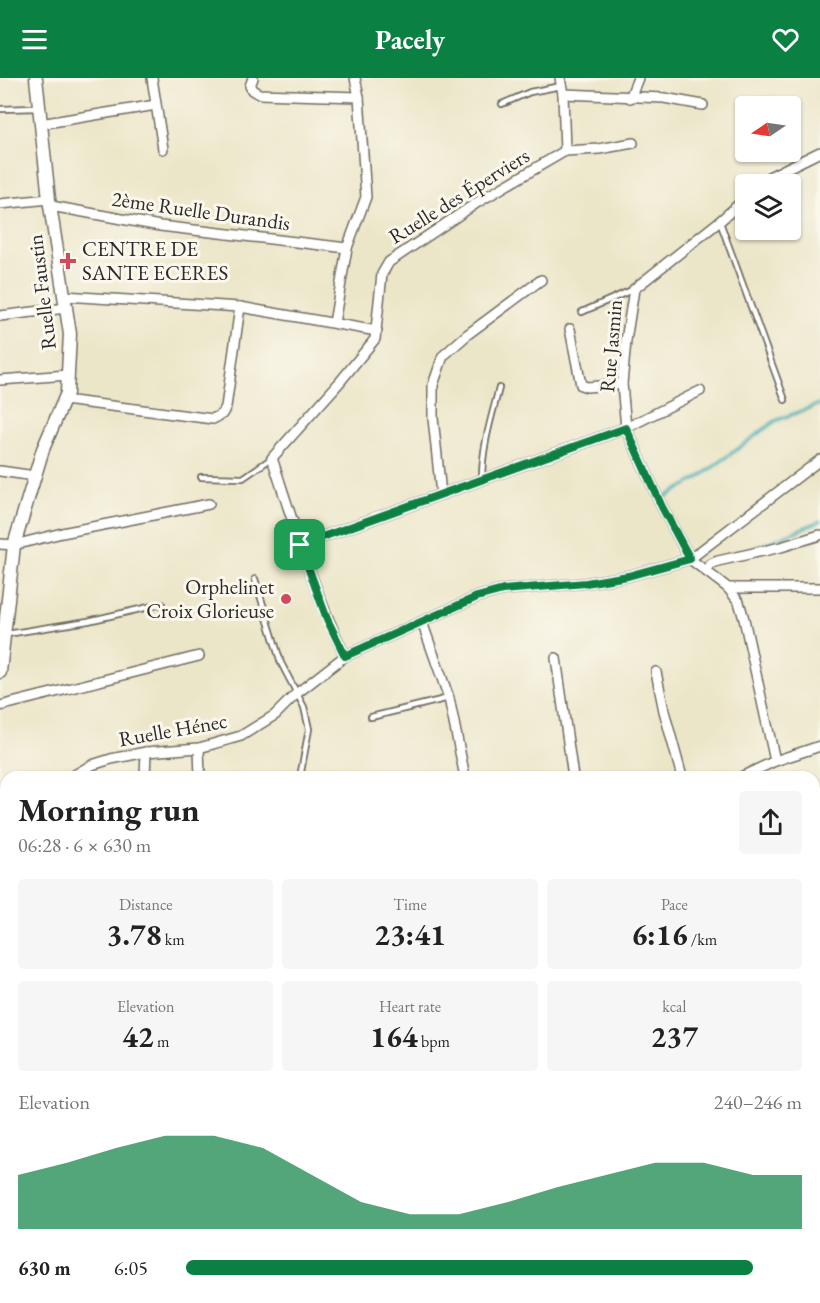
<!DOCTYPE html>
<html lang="en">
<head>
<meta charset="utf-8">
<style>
	:root { --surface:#fff; --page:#f6f6f6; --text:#222; --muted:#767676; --accent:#0b8043 }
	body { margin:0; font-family:"EB Garamond",serif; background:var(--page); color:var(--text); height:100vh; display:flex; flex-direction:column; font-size:22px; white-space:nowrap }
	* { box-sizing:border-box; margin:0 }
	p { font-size:20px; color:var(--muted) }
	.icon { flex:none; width:33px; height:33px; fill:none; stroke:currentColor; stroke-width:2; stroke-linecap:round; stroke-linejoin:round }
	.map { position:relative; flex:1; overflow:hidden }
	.side { position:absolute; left:0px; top:693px; width:820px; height:532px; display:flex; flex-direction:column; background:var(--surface); border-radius:18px 18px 0 0; box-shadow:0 2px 4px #0004 }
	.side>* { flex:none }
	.needle { width:39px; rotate:257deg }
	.controls { position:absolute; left:735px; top:18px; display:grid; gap:12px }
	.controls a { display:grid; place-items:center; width:66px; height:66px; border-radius:6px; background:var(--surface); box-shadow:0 2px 4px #0004; font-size:30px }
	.pin { position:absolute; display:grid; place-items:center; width:51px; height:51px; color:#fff; margin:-26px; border-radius:12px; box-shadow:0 3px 9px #0006 }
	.round { display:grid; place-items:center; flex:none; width:63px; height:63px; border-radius:6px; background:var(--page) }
	.overview { display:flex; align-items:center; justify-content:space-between; height:102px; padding:0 18px }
	h1 { font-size:33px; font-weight:700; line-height:45px }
	.figures { display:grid; grid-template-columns:repeat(3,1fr); gap:9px; height:102px; padding:6px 18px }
	.figures div { display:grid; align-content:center; border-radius:6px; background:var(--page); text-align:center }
	.figures b { font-size:30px; font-weight:700 }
	.figures small { font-size:16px; font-weight:400 }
	.figures p { font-size:16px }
	.chart { height:168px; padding:12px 18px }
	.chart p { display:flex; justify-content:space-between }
	.chart svg { width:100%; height:108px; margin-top:6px; fill:var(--accent); opacity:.7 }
	ul { padding:0 18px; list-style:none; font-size:20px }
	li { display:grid; grid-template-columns:96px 72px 1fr; align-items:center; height:45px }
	li i { height:15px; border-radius:8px; background:var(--accent) }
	header { display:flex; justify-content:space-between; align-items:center; height:78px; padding:0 18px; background:var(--accent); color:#fff; font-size:27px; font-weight:700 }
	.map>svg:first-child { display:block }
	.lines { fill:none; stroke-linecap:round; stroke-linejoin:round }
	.stream { stroke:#3aacb5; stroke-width:3 }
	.service-casing { stroke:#6f6c62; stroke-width:8 }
	.minor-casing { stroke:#6f6c62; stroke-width:12 }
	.tertiary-casing { stroke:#6f6c62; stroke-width:15 }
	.service { stroke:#fff; stroke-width:4.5 }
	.minor { stroke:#fff; stroke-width:9 }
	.tertiary { stroke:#fff; stroke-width:12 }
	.route-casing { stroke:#fff; stroke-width:12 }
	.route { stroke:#0b8043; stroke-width:8 }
	.poi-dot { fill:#d1495b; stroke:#fbf7ec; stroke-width:2 }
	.labels { text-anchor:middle; stroke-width:6; stroke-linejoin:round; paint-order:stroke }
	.street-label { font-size:21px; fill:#2b2b2b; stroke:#fbf7ec }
	.poi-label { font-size:21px; fill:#2b2b2b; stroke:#fbf7ec; text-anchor:start }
</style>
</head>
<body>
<header><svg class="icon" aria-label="menu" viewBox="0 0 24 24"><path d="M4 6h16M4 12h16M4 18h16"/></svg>Pacely<svg class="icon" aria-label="heart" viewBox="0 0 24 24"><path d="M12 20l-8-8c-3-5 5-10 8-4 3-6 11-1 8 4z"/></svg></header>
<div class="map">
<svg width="820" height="1225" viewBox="0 0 820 1225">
	<rect width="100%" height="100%" fill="#fbf7ec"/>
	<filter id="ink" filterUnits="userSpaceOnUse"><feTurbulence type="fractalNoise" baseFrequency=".0167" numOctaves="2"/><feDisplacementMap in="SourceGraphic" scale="12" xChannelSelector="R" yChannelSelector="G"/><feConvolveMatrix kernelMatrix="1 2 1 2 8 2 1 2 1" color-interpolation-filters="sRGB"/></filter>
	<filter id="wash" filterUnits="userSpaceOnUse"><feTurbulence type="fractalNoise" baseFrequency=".008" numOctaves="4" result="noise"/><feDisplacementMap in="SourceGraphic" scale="24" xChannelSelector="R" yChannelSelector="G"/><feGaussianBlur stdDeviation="1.35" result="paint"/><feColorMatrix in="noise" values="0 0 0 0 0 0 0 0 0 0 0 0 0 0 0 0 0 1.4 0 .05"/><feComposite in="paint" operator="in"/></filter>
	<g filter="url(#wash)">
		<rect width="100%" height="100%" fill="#ece6c9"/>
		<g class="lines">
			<g class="stream">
				<path d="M665 419 697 401 775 343 820 326"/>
				<path d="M753 471 820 443"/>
			</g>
		</g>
	</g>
	<g filter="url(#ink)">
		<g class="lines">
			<g class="service-casing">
				<g id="service">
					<path d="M502 26 530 14 561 8"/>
					<path d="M0 31 38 30"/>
					<path d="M720 144 785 322"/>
					<path d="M582 234 634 211"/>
					<path d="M201 399 243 400 272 380"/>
					<path d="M482 401C482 369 491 341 499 310"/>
					<path d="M255 501 281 585 304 629 309 651 300 699"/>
					<path d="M7 556 88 543 162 526"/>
					<path d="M371 639 449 620"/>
				</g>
			</g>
			<g class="minor-casing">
				<g id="minor">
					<path d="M152 0 163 71"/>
					<path d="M253 0 250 8 252 12 259 16 359 19"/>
					<path d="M560 0 563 16 565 73"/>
					<path d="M563 16 664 20 703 27"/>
					<path d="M630 20 638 0"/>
					<path d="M40 46 156 27"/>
					<path d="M761 106 769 99 820 74"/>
					<path d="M746 120 720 143 634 211 626 263 622 306 626 350 662 429 690 481 728 510 739 524 744 541 775 683"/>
					<path d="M0 126 49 121"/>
					<path d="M51 128 160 148 347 170"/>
					<path d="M64 218 240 229 377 253"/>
					<path d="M0 238 66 230"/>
					<path d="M334 245 347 170 366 119 359 19 355 0"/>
					<path d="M570 251 581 307 587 309 622 306"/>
					<path d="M0 302 68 297"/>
					<path d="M64 322 213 341 222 336 226 329 240 229"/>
					<path d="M0 393 35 398"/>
					<path d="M441 416 433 340V307L443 278 468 256 541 202"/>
					<path d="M0 466 14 467 62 455 209 426"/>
					<path d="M300 467 626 350 700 313"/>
					<path d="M706 493 711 486 718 483 781 469 820 457"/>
					<path d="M728 510H820"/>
					<path d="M422 544 449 620 465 699"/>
					<path d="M345 578C314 514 294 447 272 380L339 305 375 261 382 196 389 184 478 124 565 73 599 71 633 65"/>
					<path d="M556 580 573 699"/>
					<path d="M656 594 664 633 682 699"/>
					<path d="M0 628 199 578"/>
					<path d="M199 670 200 699"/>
					<path d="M71 699 92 687 111 681 146 674 199 670 241 658 275 637 296 616 345 578 477 519 503 512 586 505 628 498 690 481 820 382"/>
					<path d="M145 699 146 674"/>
					<path d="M741 699 775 683 820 668"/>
					<path d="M0 736 6 734"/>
					<path d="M814 785 820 771"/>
					<path d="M0 836H6"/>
					<path d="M814 856 820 858"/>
					<path d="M0 950H6"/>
					<path d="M0 1047 6 1048"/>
					<path d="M0 1106H6"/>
					<path d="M814 1134 820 1133"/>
					<path d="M0 1191H6"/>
					<path d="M108 1220 110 1225"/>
					<path d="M310 1220 311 1225"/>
					<path d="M759 1220 760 1225"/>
					<path d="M190 1225 209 1220"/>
					<path d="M487 1225 490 1220"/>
				</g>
			</g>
			<g class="tertiary-casing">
				<path id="tertiary" d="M0 594 14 467 43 371 67 315 70 256 49 121 36 0"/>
			</g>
			<use href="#service" class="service"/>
			<use href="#minor" class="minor"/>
			<use href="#tertiary" class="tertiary"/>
		</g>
	</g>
	<g class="lines" filter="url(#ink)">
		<g class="route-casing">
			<path id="route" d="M626 350 662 429 690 481 628 498 586 505 503 512 477 519 345 578 327 541 300 467Z"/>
		</g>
		<use href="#route" class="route"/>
	</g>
	<g class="poi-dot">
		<path d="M65 174h6v6h6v6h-6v6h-6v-6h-6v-6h6z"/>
		<circle cx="286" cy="521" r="6"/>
	</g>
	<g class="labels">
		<g class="street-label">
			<text transform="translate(459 118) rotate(-32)" y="7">Ruelle des Éperviers</text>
			<text transform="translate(201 133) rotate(8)" y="7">2ème Ruelle Durandis</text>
			<text transform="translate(42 214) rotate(-97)" y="7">Ruelle Faustin</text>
			<text transform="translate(611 268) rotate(-85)" y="7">Rue Jasmin</text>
			<text transform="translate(173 652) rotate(-10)" y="7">Ruelle Hénec</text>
		</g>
		<g class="poi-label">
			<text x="82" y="178">CENTRE DE<tspan x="82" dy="24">SANTE ECERES</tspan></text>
			<text x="274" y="516" text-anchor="end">Orphelinet<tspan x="274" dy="24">Croix Glorieuse</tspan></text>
		</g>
	</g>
</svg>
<div class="controls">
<a><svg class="needle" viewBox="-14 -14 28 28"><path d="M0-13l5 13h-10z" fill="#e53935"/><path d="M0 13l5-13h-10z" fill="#767676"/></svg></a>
<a><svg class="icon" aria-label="layers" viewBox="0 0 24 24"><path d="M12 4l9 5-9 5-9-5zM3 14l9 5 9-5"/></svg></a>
</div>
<div class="pin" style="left:300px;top:467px;background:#1e9e55"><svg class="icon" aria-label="arrive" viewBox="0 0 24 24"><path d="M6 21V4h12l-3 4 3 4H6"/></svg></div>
<section class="side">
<div class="overview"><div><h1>Morning run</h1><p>06:28 · 6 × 630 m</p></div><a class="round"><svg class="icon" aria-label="share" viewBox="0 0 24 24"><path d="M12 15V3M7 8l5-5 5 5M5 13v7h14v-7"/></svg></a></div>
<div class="figures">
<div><p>Distance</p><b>3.78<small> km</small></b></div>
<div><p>Time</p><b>23:41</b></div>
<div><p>Pace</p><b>6:16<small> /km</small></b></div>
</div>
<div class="figures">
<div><p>Elevation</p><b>42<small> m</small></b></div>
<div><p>Heart rate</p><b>164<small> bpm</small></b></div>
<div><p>kcal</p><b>237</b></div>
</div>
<div class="chart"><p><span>Elevation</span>240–246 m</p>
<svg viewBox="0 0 160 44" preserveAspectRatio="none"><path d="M0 44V22L10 17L20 11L30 6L40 6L50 11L60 22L70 33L80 38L90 38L100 33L110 27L120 22L130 17L140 17L150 22L160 22V44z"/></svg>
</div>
<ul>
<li><b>630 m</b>6:05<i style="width:92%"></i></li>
</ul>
</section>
</div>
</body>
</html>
